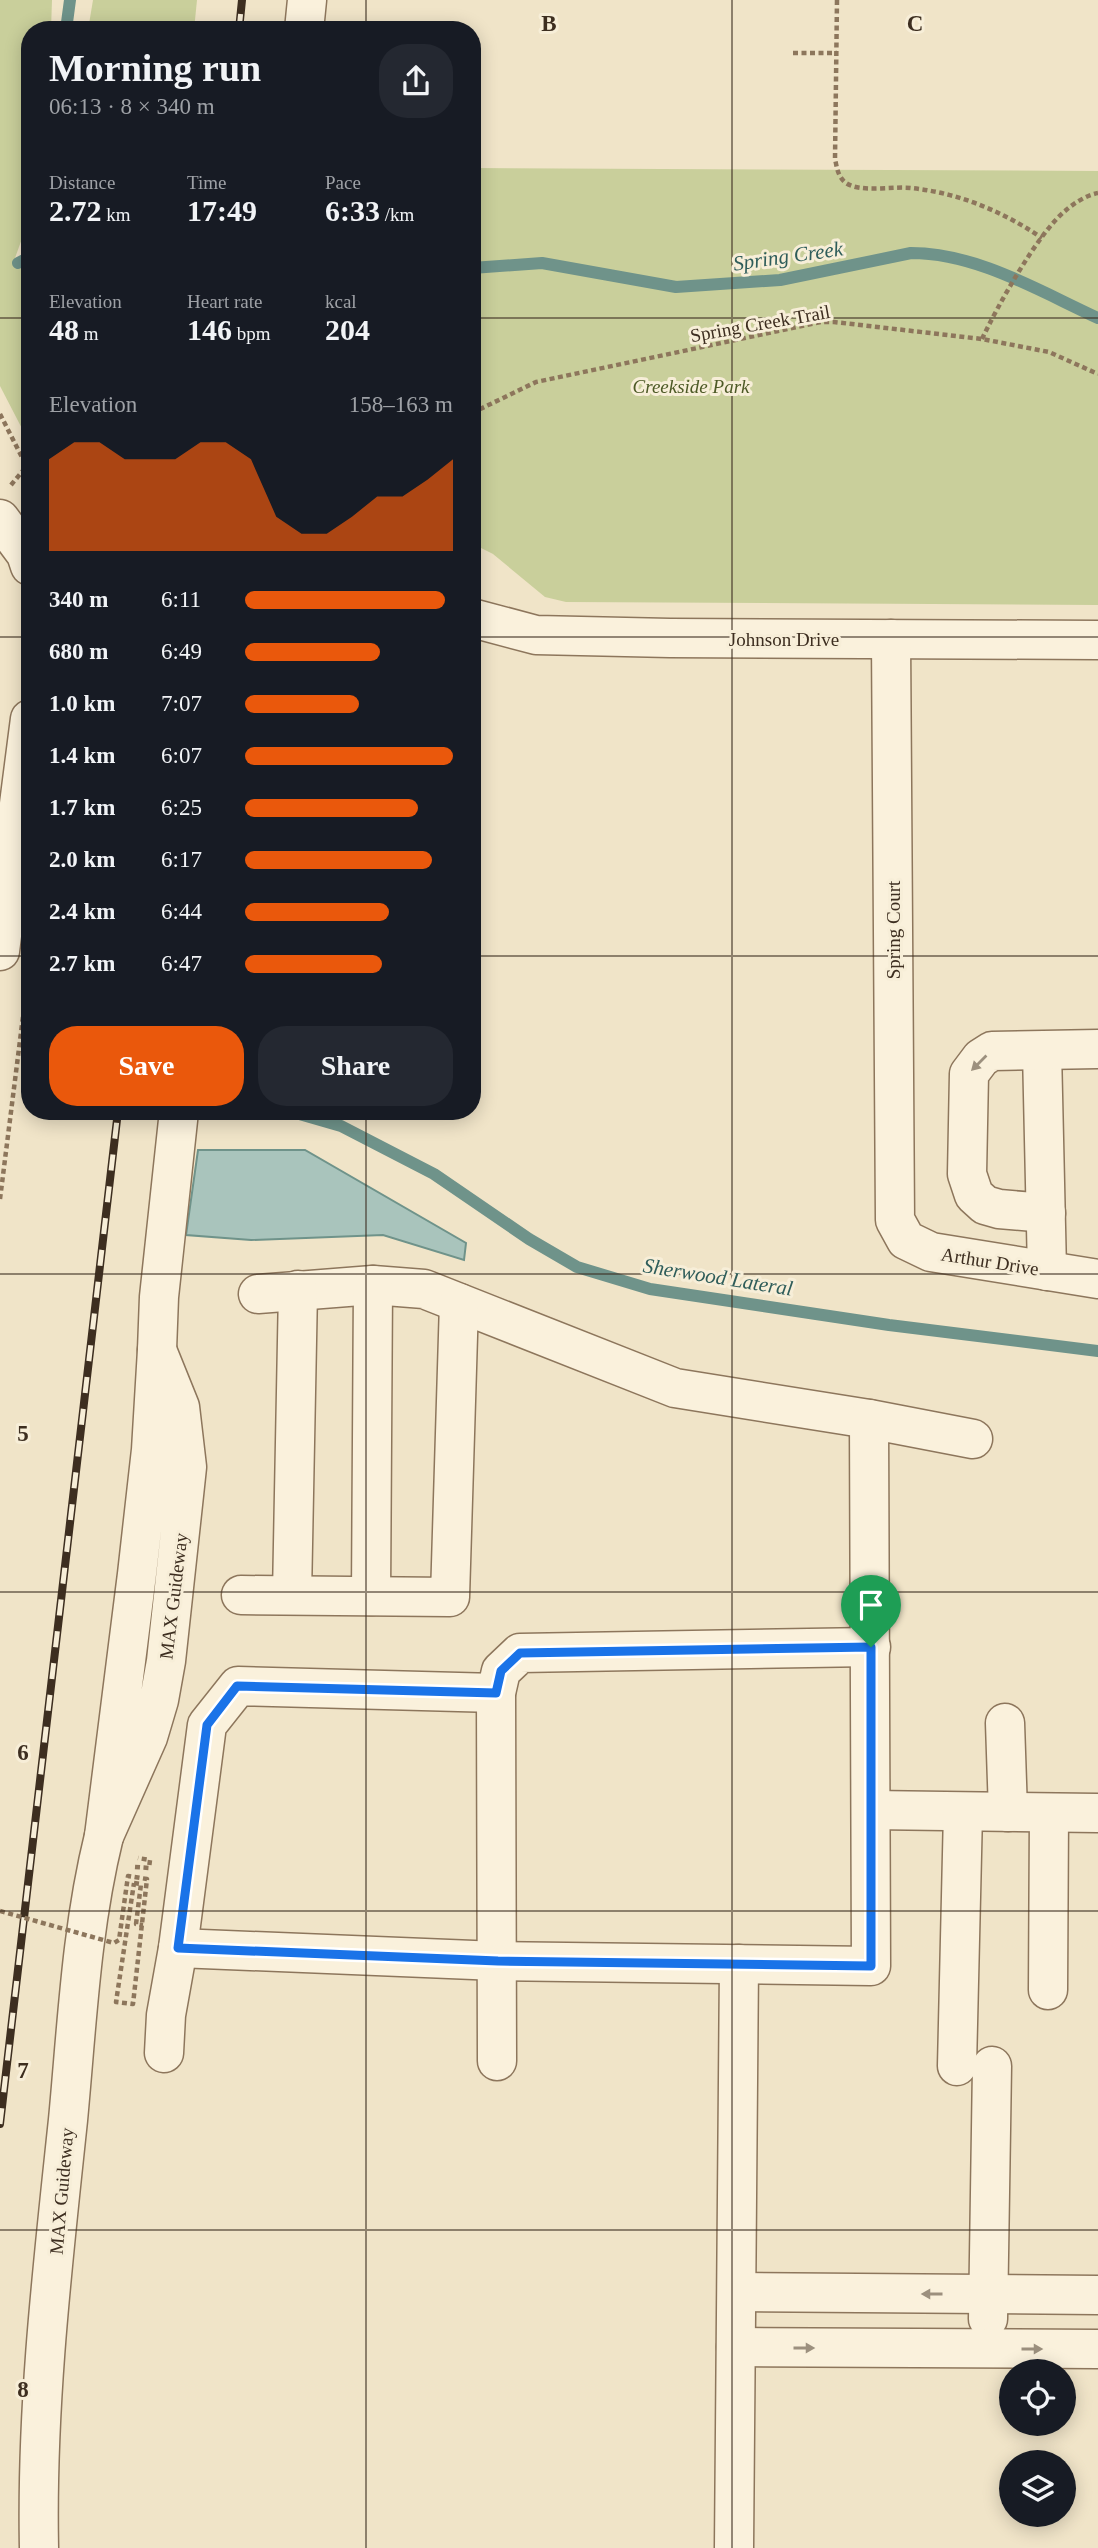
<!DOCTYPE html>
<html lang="en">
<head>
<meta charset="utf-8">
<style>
	:root { --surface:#171b24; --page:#242831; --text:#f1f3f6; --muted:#9ea1a6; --accent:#ea580c }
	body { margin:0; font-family:"Times New Roman",serif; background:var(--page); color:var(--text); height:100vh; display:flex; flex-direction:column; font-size:26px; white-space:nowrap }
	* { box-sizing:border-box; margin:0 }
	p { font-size:23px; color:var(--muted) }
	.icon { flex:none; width:38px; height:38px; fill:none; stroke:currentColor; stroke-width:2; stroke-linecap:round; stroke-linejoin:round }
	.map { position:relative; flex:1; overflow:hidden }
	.panel { position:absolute; left:21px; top:21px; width:460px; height:1099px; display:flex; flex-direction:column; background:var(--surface); border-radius:28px; box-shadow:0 4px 18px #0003 }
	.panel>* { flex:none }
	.tools { position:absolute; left:999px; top:2359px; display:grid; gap:14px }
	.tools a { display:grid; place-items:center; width:77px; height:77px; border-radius:50%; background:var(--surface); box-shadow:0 4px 18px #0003; font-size:35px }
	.pin { position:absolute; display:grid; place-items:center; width:60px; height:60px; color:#fff; margin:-72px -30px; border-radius:50% 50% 50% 0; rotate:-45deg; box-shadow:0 0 7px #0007 }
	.pin .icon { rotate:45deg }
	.round { display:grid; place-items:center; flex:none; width:74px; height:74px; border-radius:28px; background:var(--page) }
	.overview { display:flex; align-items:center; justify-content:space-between; height:119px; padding:0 28px }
	h1 { font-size:38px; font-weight:700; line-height:52px }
	.metrics { display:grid; grid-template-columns:repeat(3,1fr); gap:10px; height:119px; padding:7px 28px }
	.metrics div { display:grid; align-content:center }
	.metrics b { font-size:30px; font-weight:700 }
	.metrics small { font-size:19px; font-weight:400 }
	.metrics p { font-size:19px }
	.chart { height:196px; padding:14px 28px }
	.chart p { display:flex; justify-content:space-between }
	.chart svg { width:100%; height:126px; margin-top:7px; fill:var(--accent); opacity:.7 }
	.cta { display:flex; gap:14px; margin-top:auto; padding:14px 28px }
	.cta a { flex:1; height:80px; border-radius:28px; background:var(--accent); color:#fff; font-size:28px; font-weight:700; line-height:80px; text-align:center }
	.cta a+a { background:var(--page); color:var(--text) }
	ul { padding:0 28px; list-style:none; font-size:23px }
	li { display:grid; grid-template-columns:112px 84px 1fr; align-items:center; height:52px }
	li i { height:18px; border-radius:9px; background:var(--accent) }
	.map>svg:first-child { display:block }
	.green { fill:#c9cf9b }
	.water { fill:#a9c4bc; stroke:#6f938a; stroke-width:2 }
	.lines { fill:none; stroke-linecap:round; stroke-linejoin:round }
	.stream { stroke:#6f938a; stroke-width:12 }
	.minor-casing { stroke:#8d765c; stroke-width:41 }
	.path { stroke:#8d765c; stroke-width:4.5; stroke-dasharray:5 3.5; stroke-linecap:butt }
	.minor { stroke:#faf1dc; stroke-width:38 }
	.rail-casing { stroke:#3d2e20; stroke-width:8 }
	.rail { stroke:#f7eed8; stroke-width:5; stroke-dasharray:16; stroke-linecap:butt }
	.path-bridge { stroke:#8d765c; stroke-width:4.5; stroke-dasharray:5 3.5; stroke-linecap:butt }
	.oneway { fill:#9c907e }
	.route-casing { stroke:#fff; stroke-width:14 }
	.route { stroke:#1a73e8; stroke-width:9 }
	.grid { fill:none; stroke:#3d2e20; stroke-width:2; stroke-opacity:0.55 }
	.labels { text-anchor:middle; stroke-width:6; stroke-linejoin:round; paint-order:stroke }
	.street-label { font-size:19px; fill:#3d2e20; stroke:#f7eed8 }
	.park-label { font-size:19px; font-style:italic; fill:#4d5a26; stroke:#f7eed8 }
	.water-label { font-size:21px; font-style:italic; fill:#2f5d5a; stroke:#f7eed8 }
	.grid-label { font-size:23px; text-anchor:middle; font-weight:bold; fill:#3d2e20; stroke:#f7eed8; stroke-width:6; stroke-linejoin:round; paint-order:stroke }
</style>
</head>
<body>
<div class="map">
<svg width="1098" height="2548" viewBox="0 0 1098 2548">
	<rect width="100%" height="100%" fill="#f0e4c8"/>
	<g class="green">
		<path d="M0 0H52L51 30H30V227L24 233 15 258 30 276V444L0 386Z"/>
		<path d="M93 0H197L194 30H88Z"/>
		<path d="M473 168 1098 171V605L566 602 545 597 493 554 473 544Z"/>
	</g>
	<path class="water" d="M198 1150H305L466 1243 464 1260 383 1235 251 1240 186 1235Z"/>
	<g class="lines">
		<g class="stream">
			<path d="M66 30 70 0"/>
			<path d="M18 263 30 257"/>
			<path d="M472 268 542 263 676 287 780 280 911 253C977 253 1039 291 1098 318"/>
			<path d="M289 1111 341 1126 434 1174 529 1239 577 1267 650 1289 889 1325 1098 1351"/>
		</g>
		<g class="minor-casing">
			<g id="minor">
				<path d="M304 30 307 0"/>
				<path d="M0 519 26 554 30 566"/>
				<path d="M472 618 536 635 670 638 1098 640"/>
				<path d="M891 639 895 1220 906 1240 931 1252 1098 1279"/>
				<path d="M0 951 30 719"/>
				<path d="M1042 1051 1047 1271"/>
				<path d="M1046 1213 999 1209 985 1205 974 1195 967 1174 969 1074 981 1058 992 1051 1098 1049"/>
				<path d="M258 1294 373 1285 424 1289 675 1388 869 1419"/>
				<path d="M157 1350 180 1407 187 1467 184 1495 166 1661 159 1700 148 1737 104 1836 137 1574 151 1450Z"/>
				<path d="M157 1350 159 1297 179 1111"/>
				<path d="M241 1595 450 1597 459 1303"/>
				<path d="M292 1595 298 1290"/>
				<path d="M371 1596 373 1285"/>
				<path d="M1005 1723 1008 1812"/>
				<path d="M872 1810 1098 1813"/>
				<path d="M178 1948 498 1961 871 1966 869 1419 973 1439"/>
				<path d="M1048 1990 1049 1813"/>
				<path d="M164 2053 166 2015 178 1948 207 1725 238 1686 496 1693"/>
				<path d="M497 2061 496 1693 501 1671 520 1653 871 1647"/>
				<path d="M957 2066 963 1812"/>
				<path d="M737 2292 1098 2295"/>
				<path d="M988 2319 992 2066"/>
				<path d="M736 2347 1098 2349"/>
				<path d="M39 2548C36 2405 53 2262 68 2120 77 2025 81 1929 104 1836"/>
				<path d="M734 2548 739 1964"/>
			</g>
		</g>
		<g class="path">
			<path d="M837 0 835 159C837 168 838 177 846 183 860 193 894 186 911 188 959 193 1002 211 1042 238"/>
			<path d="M793 53H837"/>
			<path d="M982 339C997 307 1038 233 1065 211 1074 203 1087 195 1098 193"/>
			<path d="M472 413 536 382 821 322H834L982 339 1049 352 1098 374"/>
			<path d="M0 414 30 473"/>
			<path d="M11 485 26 467"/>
			<path d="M0 1199 28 977"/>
			<path d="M135 1867 149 1868 150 1860 138 1858"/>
			<path d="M134 1883 141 1884 136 1924 143 1925"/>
		</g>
		<use href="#minor" class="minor"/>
		<g class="rail-casing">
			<g id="rail">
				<path d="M239 30 242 0"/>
				<path d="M0 2124 118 1111"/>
			</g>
		</g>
		<use href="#rail" class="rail"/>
		<path class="path-bridge" d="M0 1911 114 1943 119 1940 128 1876 147 1879 133 2004 116 2002 134 1883"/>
	</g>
	<defs><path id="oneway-solid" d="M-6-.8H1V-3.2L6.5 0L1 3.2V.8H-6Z" transform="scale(1.75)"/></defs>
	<g class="oneway">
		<use href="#oneway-solid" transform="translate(979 1063) rotate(135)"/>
		<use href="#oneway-solid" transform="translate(932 2294) rotate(-180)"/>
		<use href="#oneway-solid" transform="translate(804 2348)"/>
		<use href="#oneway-solid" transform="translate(1032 2349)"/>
	</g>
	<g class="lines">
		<g class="route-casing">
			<path id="route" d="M871 1647V1966L498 1961 178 1948 207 1725 237 1686 496 1693 501 1671 520 1653Z"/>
		</g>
		<use href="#route" class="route"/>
	</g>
	<path class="grid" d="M366 0V30M732 0V2548M0 318H30M472 318H1098M0 637H30M472 637H1098M0 956H30M472 956H1098M366 1111V2548M0 1274H1098M0 1592H1098M0 1911H1098M0 2230H1098"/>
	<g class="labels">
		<g class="street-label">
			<text transform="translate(760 323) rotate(-10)" y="7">Spring Creek Trail</text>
			<text x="784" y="646">Johnson Drive</text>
			<text transform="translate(893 930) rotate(-90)" y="7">Spring Court</text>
			<text transform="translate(990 1261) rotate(9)" y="7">Arthur Drive</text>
			<text transform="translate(173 1596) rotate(-83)" y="7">MAX Guideway</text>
			<text transform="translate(61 2191) rotate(-85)" y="7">MAX Guideway</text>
		</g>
		<g class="park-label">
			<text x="691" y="393">Creekside Park</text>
		</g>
		<g class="water-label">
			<text transform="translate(788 256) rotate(-8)" y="7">Spring Creek</text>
			<text transform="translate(718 1277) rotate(9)" y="7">Sherwood Lateral</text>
		</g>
	</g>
	<g class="grid-label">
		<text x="549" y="31">B</text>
		<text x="915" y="31">C</text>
		<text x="23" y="1441">5</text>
		<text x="23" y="1760">6</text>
		<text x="23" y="2078">7</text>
		<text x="23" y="2397">8</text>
	</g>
</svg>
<div class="tools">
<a><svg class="icon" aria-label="locate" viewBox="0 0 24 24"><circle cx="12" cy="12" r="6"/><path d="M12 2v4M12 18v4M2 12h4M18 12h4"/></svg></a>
<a><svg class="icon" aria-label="layers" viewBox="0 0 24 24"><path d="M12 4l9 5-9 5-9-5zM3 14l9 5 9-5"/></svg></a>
</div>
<div class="pin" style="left:871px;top:1647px;background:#1e9e55"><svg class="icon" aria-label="arrive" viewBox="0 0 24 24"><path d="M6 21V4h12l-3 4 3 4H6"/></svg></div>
<section class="panel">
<div class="overview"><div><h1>Morning run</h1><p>06:13 · 8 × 340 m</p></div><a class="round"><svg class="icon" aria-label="share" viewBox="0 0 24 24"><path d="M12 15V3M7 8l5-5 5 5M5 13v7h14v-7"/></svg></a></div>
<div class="metrics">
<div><p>Distance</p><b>2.72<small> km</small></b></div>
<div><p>Time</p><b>17:49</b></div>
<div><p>Pace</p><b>6:33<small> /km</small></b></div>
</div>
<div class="metrics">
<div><p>Elevation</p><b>48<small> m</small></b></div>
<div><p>Heart rate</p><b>146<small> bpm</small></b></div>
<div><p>kcal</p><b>204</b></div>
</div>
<div class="chart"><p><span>Elevation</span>158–163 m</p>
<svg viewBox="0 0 160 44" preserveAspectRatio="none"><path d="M0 44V12L10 6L20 6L30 12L40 12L50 12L60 6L70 6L80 12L90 32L100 38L110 38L120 32L130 25L140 25L150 19L160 12V44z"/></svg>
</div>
<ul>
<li><b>340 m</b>6:11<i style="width:96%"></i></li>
<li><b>680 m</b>6:49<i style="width:65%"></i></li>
<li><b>1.0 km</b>7:07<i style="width:55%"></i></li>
<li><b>1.4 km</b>6:07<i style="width:100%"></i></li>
<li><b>1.7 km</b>6:25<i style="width:83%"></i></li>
<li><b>2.0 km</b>6:17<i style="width:90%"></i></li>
<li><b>2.4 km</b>6:44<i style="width:69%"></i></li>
<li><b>2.7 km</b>6:47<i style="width:66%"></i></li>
</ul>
<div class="cta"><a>Save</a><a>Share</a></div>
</section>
</div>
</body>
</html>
